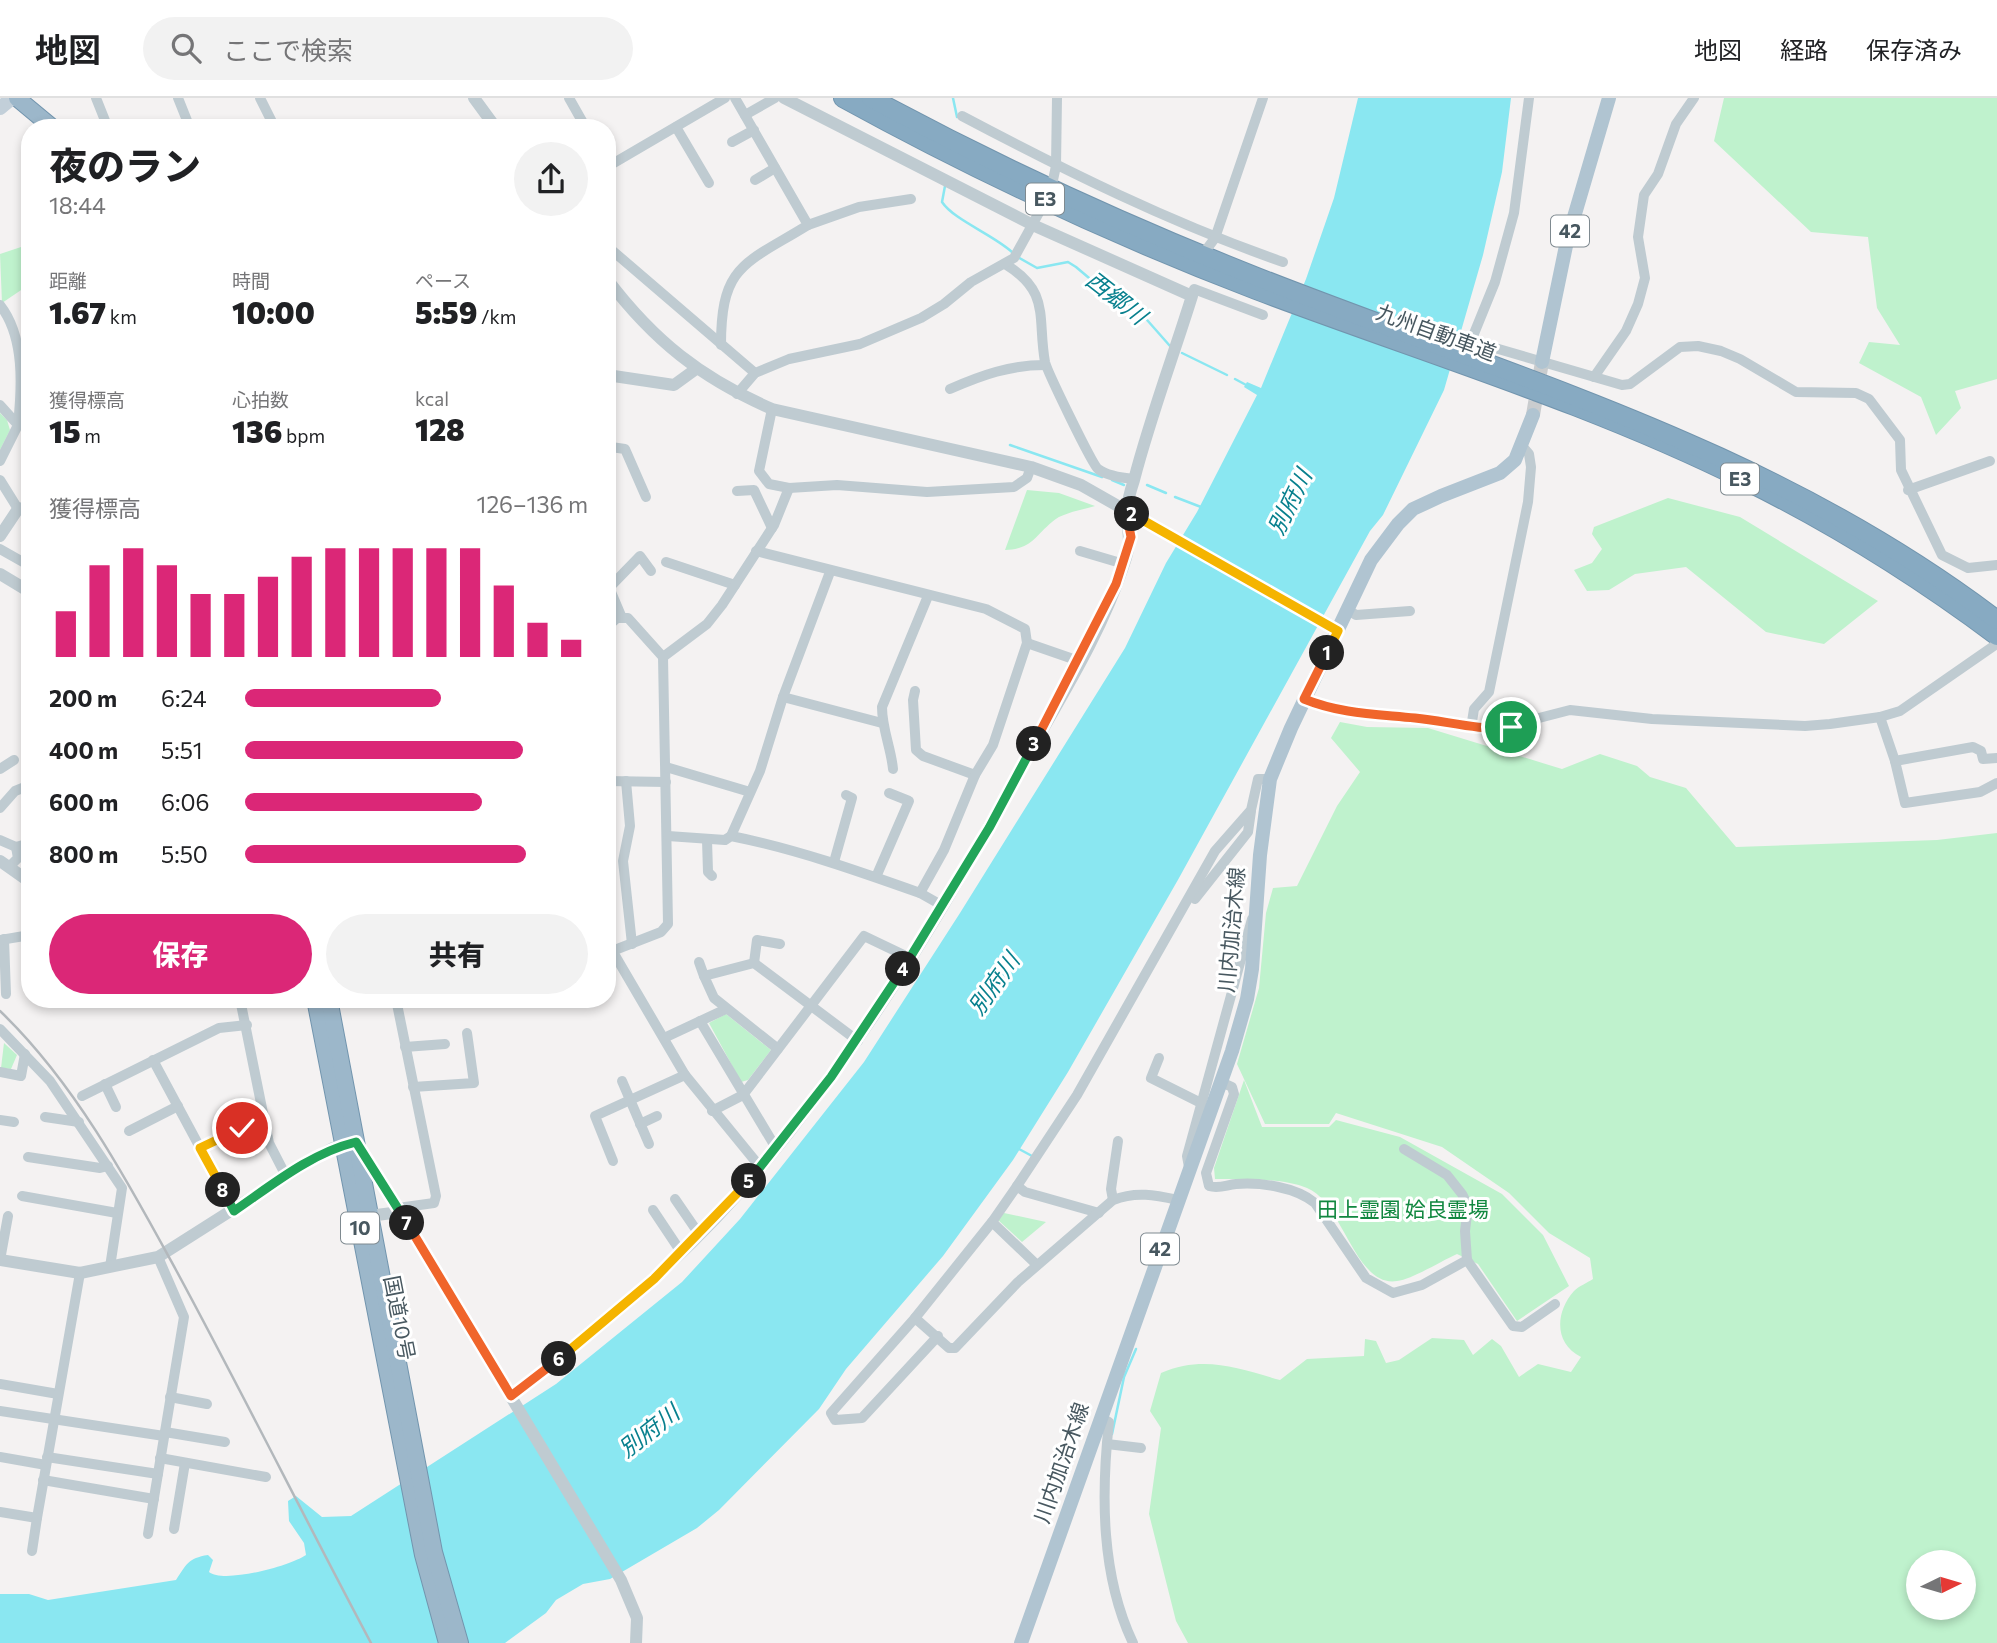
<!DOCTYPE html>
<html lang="ja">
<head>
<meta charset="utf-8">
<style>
	:root { --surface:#fff; --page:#f2f2f2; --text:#202124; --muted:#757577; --line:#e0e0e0; --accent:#db2777 }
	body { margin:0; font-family:Commissioner,"Noto Sans JP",sans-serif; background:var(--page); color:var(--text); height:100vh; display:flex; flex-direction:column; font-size:26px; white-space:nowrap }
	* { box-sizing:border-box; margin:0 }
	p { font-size:23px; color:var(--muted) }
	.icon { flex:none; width:38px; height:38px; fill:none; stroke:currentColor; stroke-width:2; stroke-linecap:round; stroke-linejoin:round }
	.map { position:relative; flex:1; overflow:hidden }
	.side { position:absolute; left:21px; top:21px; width:595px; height:889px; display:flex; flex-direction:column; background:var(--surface); border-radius:28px; box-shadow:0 4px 10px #0003 }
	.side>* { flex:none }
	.needle { width:46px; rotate:85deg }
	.controls { position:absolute; left:1906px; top:1452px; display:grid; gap:14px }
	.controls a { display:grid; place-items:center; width:70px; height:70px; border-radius:50%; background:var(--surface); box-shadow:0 4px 10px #0003; font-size:35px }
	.pin { position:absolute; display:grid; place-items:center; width:60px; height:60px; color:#fff; margin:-30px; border:4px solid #fff; border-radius:50%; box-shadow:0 2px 7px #0007 }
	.km { position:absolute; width:35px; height:35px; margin:-18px; border-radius:50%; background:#222; color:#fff; font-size:19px; line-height:35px; text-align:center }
	.round { display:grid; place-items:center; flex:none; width:74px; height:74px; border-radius:37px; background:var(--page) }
	.overview { display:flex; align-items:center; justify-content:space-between; height:119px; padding:0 28px }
	h1 { font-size:38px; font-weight:800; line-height:52px }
	.metrics { display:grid; grid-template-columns:repeat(3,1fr); gap:10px; height:119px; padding:7px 28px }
	.metrics div { display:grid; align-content:center }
	.metrics b { font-size:30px; font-weight:800 }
	.metrics small { font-size:19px; font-weight:400 }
	.metrics p { font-size:19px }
	.chart { height:196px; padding:14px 28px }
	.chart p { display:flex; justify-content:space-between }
	.chart svg { width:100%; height:126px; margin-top:7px; stroke:var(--accent); stroke-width:6 }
	.cta { display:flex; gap:14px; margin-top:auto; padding:14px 28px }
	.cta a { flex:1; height:80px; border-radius:42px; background:var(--accent); color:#fff; font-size:28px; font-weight:800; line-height:80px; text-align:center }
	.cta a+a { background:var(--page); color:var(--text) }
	ul { padding:0 28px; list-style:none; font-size:23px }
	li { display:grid; grid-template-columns:112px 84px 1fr; align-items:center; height:52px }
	li i { height:18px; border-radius:9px; background:var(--accent) }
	header { display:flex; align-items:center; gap:42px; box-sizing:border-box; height:98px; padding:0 35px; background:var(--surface); border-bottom:2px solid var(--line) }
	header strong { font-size:33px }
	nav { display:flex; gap:38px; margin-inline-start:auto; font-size:24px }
	.search { width:490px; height:63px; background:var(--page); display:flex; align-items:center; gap:18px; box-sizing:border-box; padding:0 24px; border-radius:38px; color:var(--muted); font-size:26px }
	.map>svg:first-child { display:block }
	.green { fill:#bff2cd; fill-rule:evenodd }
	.water { fill:#8ae7f1 }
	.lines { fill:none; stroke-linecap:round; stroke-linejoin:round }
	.stream { stroke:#8ae7f1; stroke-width:2.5 }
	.primary-tunnel { stroke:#c9ccce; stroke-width:14; stroke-dasharray:14 7; stroke-linecap:butt }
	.trunk-casing { stroke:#7295ae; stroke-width:18 }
	.motorway-casing { stroke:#7295ae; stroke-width:20 }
	.minor { stroke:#bfcbd1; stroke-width:10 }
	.tertiary { stroke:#bfcbd1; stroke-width:12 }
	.secondary { stroke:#c2cfd9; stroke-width:14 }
	.primary { stroke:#b0c4d1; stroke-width:14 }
	.trunk { stroke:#9cb7ca; stroke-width:16 }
	.motorway { stroke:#87aac2; stroke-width:18 }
	.rail { stroke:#b3b8bc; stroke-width:2.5 }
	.split-1-casing { stroke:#fff; stroke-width:14 }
	.split-2-casing { stroke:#fff; stroke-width:14 }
	.split-3-casing { stroke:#fff; stroke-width:14 }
	.split-4-casing { stroke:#fff; stroke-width:14 }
	.split-5-casing { stroke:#fff; stroke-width:14 }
	.split-6-casing { stroke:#fff; stroke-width:14 }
	.split-7-casing { stroke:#fff; stroke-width:14 }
	.split-8-casing { stroke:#fff; stroke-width:14 }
	.split-9-casing { stroke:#fff; stroke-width:14 }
	.split-1 { stroke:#f0652b; stroke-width:9 }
	.split-2 { stroke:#f5b400; stroke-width:9 }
	.split-3 { stroke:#f0652b; stroke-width:9 }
	.split-4 { stroke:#22a559; stroke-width:9 }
	.split-5 { stroke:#22a559; stroke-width:9 }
	.split-6 { stroke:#f5b400; stroke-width:9 }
	.split-7 { stroke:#f0652b; stroke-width:9 }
	.split-8 { stroke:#22a559; stroke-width:9 }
	.split-9 { stroke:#f5b400; stroke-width:9 }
	.labels { text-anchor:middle; stroke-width:6; stroke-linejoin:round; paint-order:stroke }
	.shield { fill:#fff; stroke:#7f8a90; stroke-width:2 }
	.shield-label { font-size:19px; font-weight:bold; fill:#485860 }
	.street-label { font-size:21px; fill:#485860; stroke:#fff }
	.park-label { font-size:21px; fill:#128840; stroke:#fff }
	.water-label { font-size:23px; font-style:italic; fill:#08808e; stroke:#fff }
</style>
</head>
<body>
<header>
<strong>地図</strong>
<div class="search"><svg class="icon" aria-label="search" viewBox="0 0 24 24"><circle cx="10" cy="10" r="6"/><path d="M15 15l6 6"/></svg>ここで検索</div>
<nav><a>地図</a><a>経路</a><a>保存済み</a></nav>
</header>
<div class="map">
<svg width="1997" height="1545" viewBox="0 0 1997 1545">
	<rect width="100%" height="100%" fill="#f4f2f2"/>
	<g class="green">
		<path d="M1724 0H1997V281L1955 293 1961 310 1936 337 1921 299 1859 265 1869 244 1900 247 1877 210 1868 139 1811 134 1714 43Z"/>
		<path d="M30 146V186L2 205 0 156Z"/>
		<path d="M0 315 7 322 10 332 0 352Z"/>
		<path d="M1027 392 1059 395 1095 408C1082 412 1061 415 1052 424 1034 439 1032 451 1005 452Z"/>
		<path d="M1668 400 1740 419 1878 503 1824 546 1766 534 1686 469 1635 476 1609 492 1587 493 1574 472 1592 465 1602 451 1592 436 1594 429Z"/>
		<path d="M1340 624 1367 629 1428 630 1562 671 1600 656 1637 668 1650 679 1686 690 1736 749 1937 742 1997 735V1545H1188L1176 1523 1149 1416 1161 1330 1150 1313 1161 1275C1204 1257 1237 1270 1280 1282L1307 1261 1364 1258 1365 1241 1376 1243 1386 1265 1399 1262 1432 1240 1464 1242 1473 1257 1492 1241 1501 1248 1519 1279 1538 1266 1571 1274 1581 1259C1554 1246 1555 1214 1574 1193 1579 1188 1587 1185 1593 1181L1590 1160 1549 1135 1509 1095 1442 1049 1336 1015 1329 1026H1265L1237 966 1259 890 1266 815 1273 790 1297 788 1337 708 1360 674 1331 640ZM1918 1465H1964V1510H1918Z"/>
		<path d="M726 916 771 952 748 982 741 984 709 925Z"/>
		<path d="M4 945 17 957 11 971 1 970Z"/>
		<path d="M1244 982 1262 1029H1329L1336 1022 1400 1039 1502 1096 1543 1137 1569 1188 1517 1223 1478 1166 1457 1156C1441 1163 1413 1181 1397 1183 1355 1190 1343 1104 1307 1090 1282 1080 1242 1081 1215 1081L1214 1070Z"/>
		<path d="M1004 1115 1046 1124 1022 1144 998 1122Z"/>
	</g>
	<path class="water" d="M1358 0H1511L1502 74 1483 157 1444 292 1383 417 1370 433 1179 780 1068 974 1013 1062 943 1158 846 1271 819 1311 719 1412 697 1430 610 1481 583 1486 556 1502 546 1515 505 1545H0V1496H29L48 1502 176 1482C186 1467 188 1460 208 1457L213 1462 209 1474C224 1486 290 1468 306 1457L304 1445 289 1423 288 1403 296 1398 322 1419 351 1418 556 1286 682 1184 740 1121 864 964 960 815 1125 550 1166 465 1197 414 1257 297 1244 289 1247 284 1261 290 1306 181 1334 100Z"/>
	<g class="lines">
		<g class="stream">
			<path d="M953 0 957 19"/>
			<path d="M945 88 942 104C954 122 992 136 1012 154"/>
			<path d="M1016 158 1037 170 1068 164 1076 169 1095 185 1140 214 1170 248"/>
			<path d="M1182 255 1227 277"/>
			<path d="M1235 281 1248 288"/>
			<path d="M1010 347 1102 379"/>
			<path d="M1112 382 1124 387"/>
			<path d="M1147 387 1166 395"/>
			<path d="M1175 399 1201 409"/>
			<path d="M1019 1051 1032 1058"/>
			<path d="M1112 1336 1124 1279 1136 1251"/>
		</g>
		<path class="primary-tunnel" d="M1533 317 1542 264"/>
		<g class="trunk-casing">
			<g id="trunk">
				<path d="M17 0 53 30"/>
				<path d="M315 901 423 1457 447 1545"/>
				<path d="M329 901 434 1454 460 1545"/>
			</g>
		</g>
		<g class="motorway-casing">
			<g id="motorway">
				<path d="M843 0C976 73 1115 138 1256 192 1420 254 1590 305 1746 383 1835 427 1918 479 1997 538"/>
				<path d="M871 0C995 67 1125 127 1257 179 1516 281 1771 350 1997 522"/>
			</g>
		</g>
		<g class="minor">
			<path d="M96 0 108 30"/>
			<path d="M178 0 190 30"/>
			<path d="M260 0 275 30"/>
			<path d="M569 0 586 30"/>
			<path d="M1529 0 1514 115 1495 184 1471 243 1622 287 1630 286 1680 249 1698 248 1721 253 1740 261 1796 294 1856 295 1869 301 1900 342 1901 372 1942 457 1968 470 1997 467"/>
			<path d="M745 17 775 0"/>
			<path d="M962 18C1066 73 1171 125 1283 164"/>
			<path d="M676 29 709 85"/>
			<path d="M732 44 754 32"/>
			<path d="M607 69 725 0"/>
			<path d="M755 82 775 70"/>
			<path d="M1053 82 1056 68 1057 0"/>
			<path d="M808 127 859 109 911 101"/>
			<path d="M607 148 755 275"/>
			<path d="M1206 152 1215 140 1263 0"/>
			<path d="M1005 166C1051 194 1037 219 1045 264 1047 273 1092 366 1098 371 1107 378 1123 380 1134 381"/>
			<path d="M1194 191 1263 217"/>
			<path d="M0 207C25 239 22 289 18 327"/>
			<path d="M721 247C721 166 745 166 808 127L735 0"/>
			<path d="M1594 279 1626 233 1638 206 1645 180 1638 139 1644 97 1658 76 1676 26 1694 0"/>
			<path d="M950 291C982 277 1010 267 1045 267"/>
			<path d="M737 296 755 275 789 261 860 246 921 220 944 206 971 184 1014 160 1042 109"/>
			<path d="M0 307 18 327 0 363"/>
			<path d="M772 311 759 373 769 386 789 390 837 387 927 394 1014 389 1027 380 1031 369"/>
			<path d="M607 339 611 349 625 351 646 399"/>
			<path d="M0 382 18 411"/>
			<path d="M1908 392 1990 363"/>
			<path d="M737 393 754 392 772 430"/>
			<path d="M0 451 30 468"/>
			<path d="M1080 453 1124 466"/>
			<path d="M666 464 735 487"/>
			<path d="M608 487 622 520"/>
			<path d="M607 492 640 458 651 473"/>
			<path d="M1348 512 1356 517 1410 513"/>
			<path d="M607 529 617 520H628L663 559 668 826 661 834 607 855"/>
			<path d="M1027 545 1079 563"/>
			<path d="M663 559 707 526 722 507 774 427 789 390"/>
			<path d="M915 593 913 602 916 652 923 658 975 677"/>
			<path d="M783 599 882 625"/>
			<path d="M1304 601 1345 614 1418 620 1492 632 1570 612 1652 621 1805 628 1830 626 1880 619 1900 613 1995 547"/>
			<path d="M1880 619 1895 663 1905 705 1980 694 1997 685"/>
			<path d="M1471 630 1474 611 1489 594 1528 404 1531 369 1529 356 1523 349"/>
			<path d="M1895 663 1973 649 1981 653 1983 661 1997 660"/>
			<path d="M666 669 750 694"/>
			<path d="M0 671 14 662"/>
			<path d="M893 671C891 650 882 631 882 609L928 498"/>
			<path d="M607 683 666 684"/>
			<path d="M626 683 630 728 623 763 632 846"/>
			<path d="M0 710 15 693 30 687"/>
			<path d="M668 738 725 742 731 738C796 751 858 773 920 795L944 752 975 677 993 647 1027 545 1025 531 986 511 756 453"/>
			<path d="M731 738 760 673 783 599 830 474"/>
			<path d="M0 742 16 749 30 745"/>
			<path d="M707 742 708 774 712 778"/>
			<path d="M834 764 852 700 846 697"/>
			<path d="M9 769 18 760 16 749"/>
			<path d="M876 779 909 703 889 695"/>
			<path d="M920 795 943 808"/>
			<path d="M1195 801 1248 734 1251 713"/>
			<path d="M4 841 6 896"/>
			<path d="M0 842 30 837"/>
			<path d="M613 854 685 977 761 1070"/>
			<path d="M699 864 704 878"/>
			<path d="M754 865 757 842 780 846"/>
			<path d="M240 901 269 1045 286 1078"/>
			<path d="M396 901 436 1098 434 1105 398 1110"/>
			<path d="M700 923 776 1050"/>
			<path d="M0 931 50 983 122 1090 110 1169"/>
			<path d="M664 940 726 911"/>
			<path d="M405 949 445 946"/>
			<path d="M778 951 714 900 704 878 754 865 858 943"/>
			<path d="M1159 960 1151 980 1201 1005"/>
			<path d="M153 962 234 1113"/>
			<path d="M0 974 21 978 25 956"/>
			<path d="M622 983 649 1046"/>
			<path d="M1221 984 1232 989 1234 996 1206 1075 1209 1088C1219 1091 1226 1087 1236 1086 1260 1084 1296 1089 1315 1105L1366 1180 1393 1195 1422 1187 1467 1162 1465 1133 1468 1108 1462 1096 1447 1077 1404 1051"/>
			<path d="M105 986 116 1009"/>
			<path d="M413 989 474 985 467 935"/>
			<path d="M82 998 219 930 247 927"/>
			<path d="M712 1013 743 997 864 838 910 860"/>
			<path d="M45 1019 79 1024"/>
			<path d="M0 1022 14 1024"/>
			<path d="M640 1026 657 1018"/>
			<path d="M129 1033 178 1008"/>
			<path d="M200 1050 242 1030"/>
			<path d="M362 1053 400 1114"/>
			<path d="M28 1059 100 1070 108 1068"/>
			<path d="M613 1063 595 1018 685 977"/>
			<path d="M1189 1069 1187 1058 1252 821"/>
			<path d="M1017 1088 1077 997 1215 753 1251 712 1258 681H1270"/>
			<path d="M22 1098 117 1115"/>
			<path d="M675 1101 699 1136"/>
			<path d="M1113 1102 1111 1091 1118 1043"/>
			<path d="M653 1112 681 1154"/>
			<path d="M992 1124 1017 1088 1025 1094 1099 1115"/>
			<path d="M0 1162 8 1118"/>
			<path d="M1467 1162 1513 1228 1522 1229 1555 1206"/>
			<path d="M915 1220 992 1124 1037 1167"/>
			<path d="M938 1238 862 1320 835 1322 831 1315 915 1220 949 1250H955L1018 1184 1113 1102C1136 1093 1155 1097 1178 1102"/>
			<path d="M0 1286 58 1296"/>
			<path d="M170 1299 207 1306"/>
			<path d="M0 1313 164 1338"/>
			<path d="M1100 1319 1109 1324C1101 1397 1101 1478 1133 1545"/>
			<path d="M165 1334 225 1344"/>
			<path d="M1107 1346 1141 1350"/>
			<path d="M0 1359 46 1367"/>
			<path d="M47 1359 158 1376"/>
			<path d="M160 1360 266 1379"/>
			<path d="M43 1382 154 1401"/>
			<path d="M0 1414 37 1420 80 1175"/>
			<path d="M174 1431 185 1365"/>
			<path d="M148 1436 184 1219 158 1159"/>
			<path d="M32 1453 37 1420"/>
		</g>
		<g class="tertiary">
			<path d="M474 0 496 30"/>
			<path d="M607 181C654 243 701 280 772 311L1031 369 1081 387 1338 533"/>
			<path d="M607 277 674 287 696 271"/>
			<path d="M0 438 18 411 30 409"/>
			<path d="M0 476 30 494"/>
			<path d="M0 763 30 784"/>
			<path d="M250 901H304"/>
			<path d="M361 1119 400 1114 621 1482 637 1520 636 1545"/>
			<path d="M0 1162 80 1175 158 1159 306 1065 333 1050 352 1045"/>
			<path d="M511 1298C601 1229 689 1157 761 1069 863 946 947 808 1022 668 1058 603 1101 537 1124 466 1133 439 1127 438 1127 414 1127 404 1131 391 1134 382 1150 320 1173 259 1192 198L1035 128 784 0"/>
		</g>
		<path class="secondary" d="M0 10 12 0"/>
		<g class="primary">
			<path d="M1542 264 1567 143 1609 0"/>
			<path d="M1021 1545 1232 953 1247 901 1252 871 1260 757 1270 681 1291 630 1371 462 1398 426 1413 411 1441 398 1500 375 1515 362 1533 317"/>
		</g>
		<use href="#trunk" class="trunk"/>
		<use href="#motorway" class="motorway"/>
		<path class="rail" d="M0 913C75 985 127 1082 176 1172 243 1296 305 1421 371 1545"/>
	</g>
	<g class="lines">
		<g class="split-1-casing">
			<path id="split-1" d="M1327 555 1304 601C1341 616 1376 616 1415 620 1448 623 1477 633 1511 629"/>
		</g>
		<g class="split-2-casing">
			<path id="split-2" d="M1132 416 1338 533 1327 555"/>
		</g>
		<g class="split-3-casing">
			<path id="split-3" d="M1034 646 1116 486 1131 439 1126 413 1132 416"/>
		</g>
		<g class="split-4-casing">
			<path id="split-4" d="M903 871 989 730 1034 646"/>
		</g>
		<g class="split-5-casing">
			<path id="split-5" d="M749 1083 831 979 903 871"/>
		</g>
		<g class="split-6-casing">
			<path id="split-6" d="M559 1261 654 1181 749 1083"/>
		</g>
		<g class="split-7-casing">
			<path id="split-7" d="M407 1125 511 1298 559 1261"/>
		</g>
		<g class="split-8-casing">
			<path id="split-8" d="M223 1092 234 1113C272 1087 311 1055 356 1044L407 1125"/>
		</g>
		<g class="split-9-casing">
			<path id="split-9" d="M223 1092 200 1050 242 1030"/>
		</g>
		<use href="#split-1" class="split-1"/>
		<use href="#split-2" class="split-2"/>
		<use href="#split-3" class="split-3"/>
		<use href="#split-4" class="split-4"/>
		<use href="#split-5" class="split-5"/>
		<use href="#split-6" class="split-6"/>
		<use href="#split-7" class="split-7"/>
		<use href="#split-8" class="split-8"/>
		<use href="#split-9" class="split-9"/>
	</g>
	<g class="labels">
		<g class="shield">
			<rect x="1026" y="85.5" width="38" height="31" rx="5"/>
			<rect x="1551" y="117.5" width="38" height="31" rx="5"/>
			<rect x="1721" y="365.5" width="38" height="31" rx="5"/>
			<rect x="341" y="1114.5" width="38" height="31" rx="5"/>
			<rect x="1141" y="1135.5" width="38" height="31" rx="5"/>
		</g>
		<g class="shield-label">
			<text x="1045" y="108">E3</text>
			<text x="1570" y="140">42</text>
			<text x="1740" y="388">E3</text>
			<text x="360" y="1137">10</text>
			<text x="1160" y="1158">42</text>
		</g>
		<g class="street-label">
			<text transform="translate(1436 235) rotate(20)" y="7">九州自動車道</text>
			<text transform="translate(1232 832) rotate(-85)" y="7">川内加治木線</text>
			<text transform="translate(399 1220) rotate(79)" y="7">国道10号</text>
			<text transform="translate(1062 1365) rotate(-71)" y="7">川内加治木線</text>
		</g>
		<g class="park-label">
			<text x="1403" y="1119">田上霊園 姶良霊場</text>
		</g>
		<g class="water-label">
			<text transform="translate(1116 200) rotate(38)" y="8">西郷川</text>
			<text transform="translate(1290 404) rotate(-64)" y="8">別府川</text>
			<text transform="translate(994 886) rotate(-55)" y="8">別府川</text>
			<text transform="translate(649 1333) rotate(-38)" y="8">別府川</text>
		</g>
	</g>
</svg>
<div class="controls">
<a><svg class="needle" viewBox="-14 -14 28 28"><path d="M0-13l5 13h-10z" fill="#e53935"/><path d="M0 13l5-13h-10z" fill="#757577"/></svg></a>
</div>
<div class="pin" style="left:1511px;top:629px;background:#1e9e55"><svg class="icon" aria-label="arrive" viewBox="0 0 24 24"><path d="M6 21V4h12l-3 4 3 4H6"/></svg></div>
<div class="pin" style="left:242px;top:1030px;background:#d93025"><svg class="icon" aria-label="check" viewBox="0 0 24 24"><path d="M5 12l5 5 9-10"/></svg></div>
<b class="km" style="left:1327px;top:555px">1</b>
<b class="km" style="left:1132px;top:416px">2</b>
<b class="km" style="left:1034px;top:646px">3</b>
<b class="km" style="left:903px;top:871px">4</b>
<b class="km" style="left:749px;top:1083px">5</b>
<b class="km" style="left:559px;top:1261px">6</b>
<b class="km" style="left:407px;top:1125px">7</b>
<b class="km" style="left:223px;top:1092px">8</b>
<section class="side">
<div class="overview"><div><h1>夜のラン</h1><p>18:44</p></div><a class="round"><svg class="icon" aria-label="share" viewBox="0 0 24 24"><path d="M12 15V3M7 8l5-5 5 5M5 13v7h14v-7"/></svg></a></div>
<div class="metrics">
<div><p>距離</p><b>1.67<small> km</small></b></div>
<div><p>時間</p><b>10:00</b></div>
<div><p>ペース</p><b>5:59<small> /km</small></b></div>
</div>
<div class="metrics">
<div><p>獲得標高</p><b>15<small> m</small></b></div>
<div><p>心拍数</p><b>136<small> bpm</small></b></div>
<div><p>kcal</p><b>128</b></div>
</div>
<div class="chart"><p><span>獲得標高</span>126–136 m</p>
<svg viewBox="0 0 160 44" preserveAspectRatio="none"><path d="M5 44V28M15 44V12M25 44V6M35 44V12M45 44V22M55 44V22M65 44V16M75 44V9M85 44V6M95 44V6M105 44V6M115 44V6M125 44V6M135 44V19M145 44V32M155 44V38"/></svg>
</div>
<ul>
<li><b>200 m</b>6:24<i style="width:57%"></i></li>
<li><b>400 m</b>5:51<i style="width:81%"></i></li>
<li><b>600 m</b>6:06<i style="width:69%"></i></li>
<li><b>800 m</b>5:50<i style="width:82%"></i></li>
</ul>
<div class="cta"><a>保存</a><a>共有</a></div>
</section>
</div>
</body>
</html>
